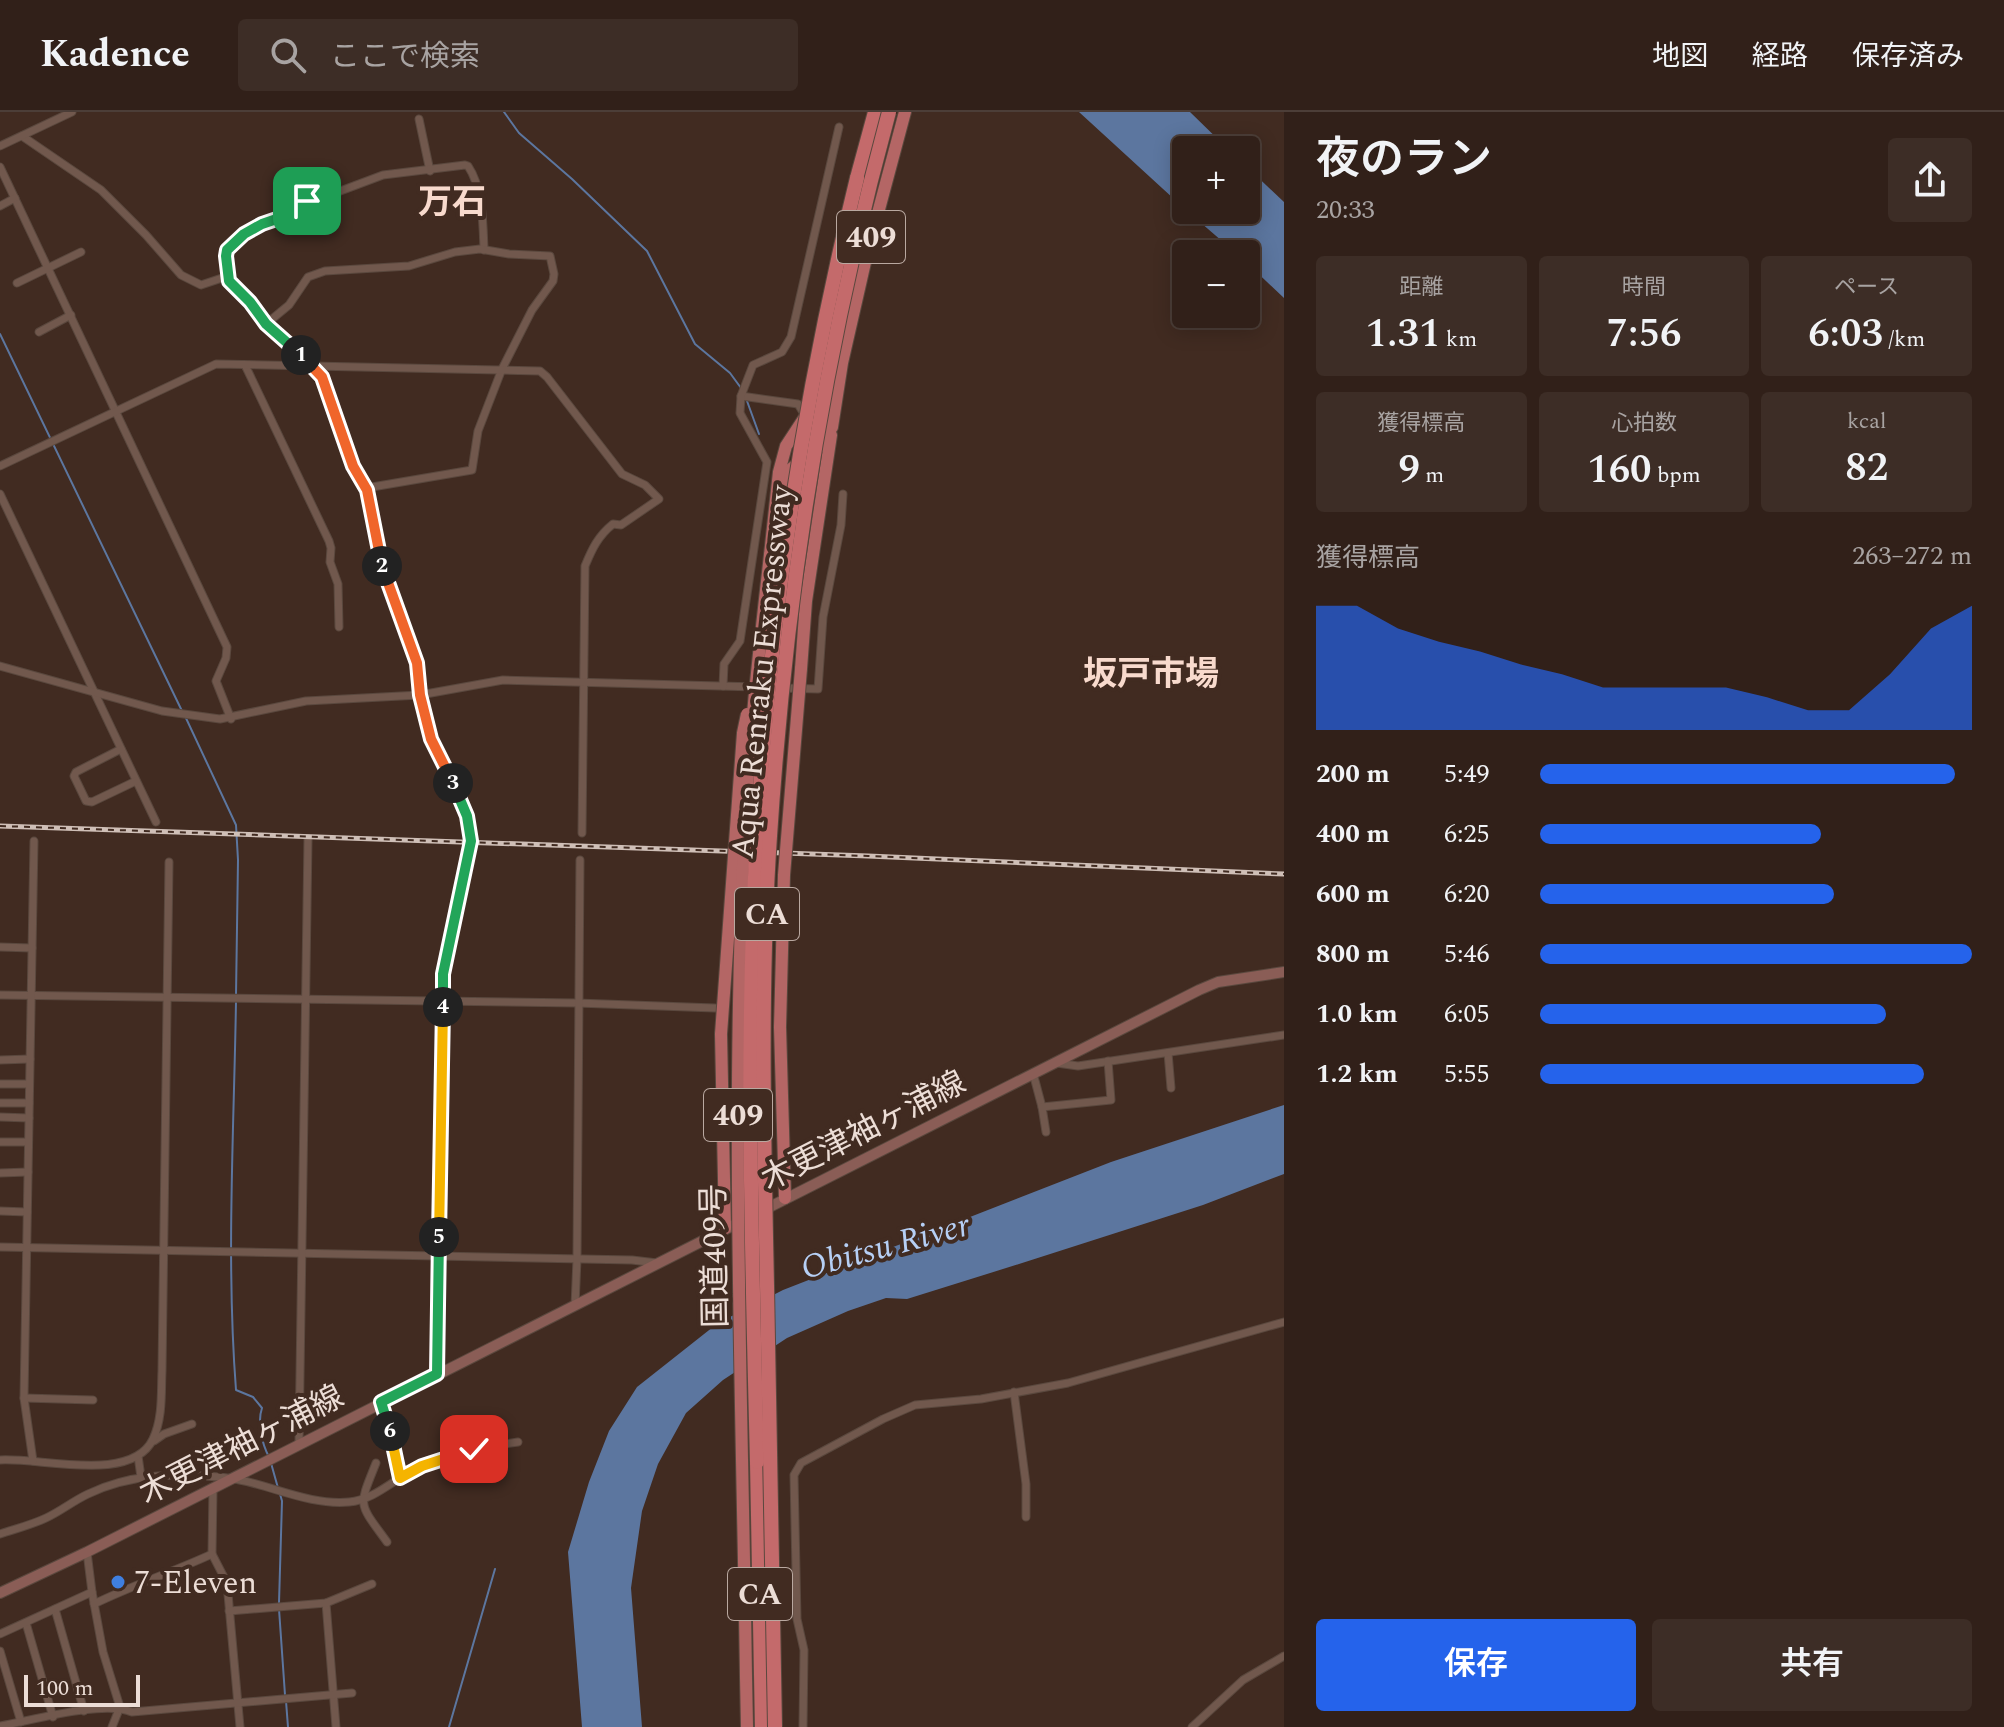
<!DOCTYPE html>
<html lang="ja">
<head>
<meta charset="utf-8">
<style>
	:root { --surface:#312019; --page:#3d2d26; --text:#f1f3f6; --muted:#a8a3a2; --line:#4c3e38; --accent:#2563eb }
	body { margin:0; font-family:Spectral,"Noto Sans JP",serif; background:var(--page); color:var(--text); height:100vh; display:flex; flex-direction:column; font-size:30px; white-space:nowrap }
	* { box-sizing:border-box; margin:0 }
	p { font-size:26px; color:var(--muted) }
	.icon { flex:none; width:44px; height:44px; fill:none; stroke:currentColor; stroke-width:2; stroke-linecap:round; stroke-linejoin:round }
	.map { position:relative; flex:1; overflow:hidden }
	.drawer { display:flex; flex-direction:column; background:var(--surface); width:720px }
	.drawer>* { flex:none }
	.buttons { position:absolute; left:1172px; top:24px; display:grid; gap:16px }
	.buttons a { display:grid; place-items:center; width:88px; height:88px; border-radius:8px; background:var(--surface); box-shadow:0 4px 20px #0003,0 0 0 2px var(--line); font-size:40px }
	.scale { position:absolute; left:24px; bottom:20px; width:116px; box-sizing:border-box; padding-left:8px; border:4px solid #ecddd6; border-top:0; font-size:22px; line-height:28px; white-space:nowrap; color:#ecddd6; -webkit-text-stroke:6px #412b21; paint-order:stroke }
	.pin { position:absolute; display:grid; place-items:center; width:68px; height:68px; color:#fff; margin:-34px; border-radius:16px; box-shadow:0 4px 12px #0006 }
	.km { position:absolute; width:40px; height:40px; margin:-20px; border-radius:50%; background:#222; color:#fff; font-size:22px; line-height:40px; text-align:center }
	.round { display:grid; place-items:center; flex:none; width:84px; height:84px; border-radius:8px; background:var(--page) }
	.overview { display:flex; align-items:center; justify-content:space-between; height:136px; padding:0 32px }
	h1 { font-size:44px; font-weight:600; line-height:60px }
	.metrics { display:grid; grid-template-columns:repeat(3,1fr); gap:12px; height:136px; padding:8px 32px }
	.metrics div { display:grid; align-content:center; border-radius:8px; background:var(--page); text-align:center }
	.metrics b { font-size:40px; font-weight:600 }
	.metrics small { font-size:22px; font-weight:400 }
	.metrics p { font-size:22px }
	.chart { height:224px; padding:16px 32px }
	.chart p { display:flex; justify-content:space-between }
	.chart svg { width:100%; height:144px; margin-top:8px; fill:var(--accent); opacity:.7 }
	.button { display:flex; gap:16px; margin-top:auto; padding:16px 32px }
	.button a { flex:1; height:92px; border-radius:8px; background:var(--accent); color:#fff; font-size:32px; font-weight:600; line-height:92px; text-align:center }
	.button a+a { background:var(--page); color:var(--text) }
	ul { padding:0 32px; list-style:none; font-size:26px }
	li { display:grid; grid-template-columns:128px 96px 1fr; align-items:center; height:60px }
	li i { height:20px; border-radius:10px; background:var(--accent) }
	header { display:flex; align-items:center; gap:48px; box-sizing:border-box; height:112px; padding:0 40px; background:var(--surface); border-bottom:2px solid var(--line) }
	header strong { font-size:38px }
	nav { display:flex; gap:44px; margin-inline-start:auto; font-size:28px }
	.search { width:560px; height:72px; background:var(--page); display:flex; align-items:center; gap:20px; box-sizing:border-box; padding:0 28px; border-radius:8px; color:var(--muted); font-size:30px }
	main { display:flex; flex:1; min-height:0 }
	.map>svg:first-child { display:block }
	.water { fill:#5c769f }
	.lines { fill:none; stroke-linecap:round; stroke-linejoin:round }
	.stream { stroke:#5c769f; stroke-width:2 }
	.minor-casing { stroke:#5a483e; stroke-width:9 }
	.secondary-casing { stroke:#5a483e; stroke-width:12 }
	.trunk-casing { stroke:#5a483e; stroke-width:14 }
	.motorway-casing { stroke:#5a483e; stroke-width:16 }
	.minor { stroke:#71584d; stroke-width:7 }
	.secondary { stroke:#8a5d56; stroke-width:10 }
	.trunk { stroke:#b46665; stroke-width:12 }
	.motorway { stroke:#c46a6b; stroke-width:14 }
	.rail-casing { stroke:#cfbfb7; stroke-width:5 }
	.rail { stroke:#412b21; stroke-width:2; stroke-dasharray:6; stroke-linecap:butt }
	.trunk-bridge-casing { stroke:#5a483e; stroke-width:14; stroke-linecap:butt }
	.motorway-bridge-casing { stroke:#5a483e; stroke-width:16; stroke-linecap:butt }
	.trunk-bridge { stroke:#b46665; stroke-width:12 }
	.motorway-bridge { stroke:#c46a6b; stroke-width:14 }
	.split-1-casing { stroke:#fff; stroke-width:16 }
	.split-2-casing { stroke:#fff; stroke-width:16 }
	.split-3-casing { stroke:#fff; stroke-width:16 }
	.split-4-casing { stroke:#fff; stroke-width:16 }
	.split-5-casing { stroke:#fff; stroke-width:16 }
	.split-6-casing { stroke:#fff; stroke-width:16 }
	.split-7-casing { stroke:#fff; stroke-width:16 }
	.split-1 { stroke:#22a559; stroke-width:10 }
	.split-2 { stroke:#f0652b; stroke-width:10 }
	.split-3 { stroke:#f0652b; stroke-width:10 }
	.split-4 { stroke:#22a559; stroke-width:10 }
	.split-5 { stroke:#f5b400; stroke-width:10 }
	.split-6 { stroke:#22a559; stroke-width:10 }
	.split-7 { stroke:#f5b400; stroke-width:10 }
	.shop-dot { fill:#3f7fe0; stroke:#412b21; stroke-width:3 }
	.labels { text-anchor:middle; stroke-width:8; stroke-linejoin:round; paint-order:stroke }
	.shield { fill:#412b21; stroke:#b9a8a0; stroke-width:2 }
	.shield-label { font-size:30px; font-weight:bold; fill:#ecddd6 }
	.street-label { font-size:32px; fill:#ecddd6; stroke:#412b21 }
	.poi-label { font-size:32px; fill:#ecddd6; stroke:#412b21; text-anchor:start }
	.neighbourhood-label { font-size:34px; font-weight:bold; fill:#f8dacd; stroke:#412b21 }
	.water-label { font-size:34px; font-style:italic; fill:#b6cff5; stroke:#412b21 }
</style>
</head>
<body>
<header>
<strong>Kadence</strong>
<div class="search"><svg class="icon" aria-label="search" viewBox="0 0 24 24"><circle cx="10" cy="10" r="6"/><path d="M15 15l6 6"/></svg>ここで検索</div>
<nav><a>地図</a><a>経路</a><a>保存済み</a></nav>
</header>
<main>
<div class="map">
<svg width="1284" height="1615" viewBox="0 0 1284 1615">
	<rect width="100%" height="100%" fill="#412b21"/>
	<g class="water">
		<path d="M1079 0H1190L1229 38H1186V98Z"/>
		<path d="M1246 54 1284 90V186L1246 150V142H1237L1186 98H1246Z"/>
		<path d="M1284 993V1062L1203 1093 1019 1152 907 1187 886 1186 848 1199 787 1226 723 1268 686 1301 658 1352 642 1399 631 1476 642 1615H582L568 1440 589 1370 609 1319 637 1275 718 1211 783 1178 1111 1050Z"/>
	</g>
	<g class="lines">
		<g class="stream">
			<path d="M504 0 519 21 572 67 647 139 695 232 730 261 741 276"/>
			<path d="M0 222 182 599"/>
			<path d="M747 289 759 322"/>
			<path d="M185 604 236 713 238 748 236 883"/>
			<path d="M236 889C234 1019 226 1148 236 1278L253 1285 262 1296C257 1310 262 1332 269 1345"/>
			<path d="M271 1351 278 1376"/>
			<path d="M279 1491 282 1389 280 1382"/>
			<path d="M279 1497 285 1583"/>
			<path d="M286 1589 288 1615"/>
			<path d="M449 1615 495 1457"/>
		</g>
		<g class="minor-casing">
			<g id="minor">
				<path d="M419 7 430 59"/>
				<path d="M22 24 101 78 146 123 181 163 201 173 222 166 229 169 250 190 266 212 322 265 353 354 367 378 379 447 417 551 420 583 431 627 467 704 471 729 443 862 437 1262"/>
				<path d="M0 34 72 0"/>
				<path d="M0 55 227 535 226 546 216 569 231 607"/>
				<path d="M0 94 15 86"/>
				<path d="M229 169 227 138 244 122 294 101 313 86 335 81 383 63 465 53 468 54C483 76 483 112 484 138"/>
				<path d="M17 171 81 140"/>
				<path d="M266 212 289 193 308 165 325 159 409 154 455 140 480 137 509 142 550 144 554 162 553 169 532 198 502 257 478 319 472 358 372 375 367 378"/>
				<path d="M39 220 71 203"/>
				<path d="M245 253 329 429 331 436 330 450 338 472 339 515"/>
				<path d="M741 284 798 292 804 302"/>
				<path d="M0 354 216 252 540 259 547 265 622 362 645 373 659 387 621 413 613 412C598 424 592 437 585 454L582 721"/>
				<path d="M0 382 156 710"/>
				<path d="M0 554 162 599 220 607 306 589 420 583 503 568 757 575"/>
				<path d="M723 574 724 552 740 529 767 350 740 301 741 284 753 253 782 240 791 225 839 15"/>
				<path d="M781 576 818 577 823 505 841 413 843 382"/>
				<path d="M121 637 76 660 74 664 86 689 92 690 136 669"/>
				<path d="M0 835 32 836"/>
				<path d="M0 883 577 891 715 896"/>
				<path d="M1168 941 1171 976"/>
				<path d="M0 948 30 947"/>
				<path d="M1057 951 1078 954 1284 923"/>
				<path d="M1033 961 1042 995"/>
				<path d="M1 972H29"/>
				<path d="M0 991H29"/>
				<path d="M0 1005 29 1006"/>
				<path d="M1046 1020 1042 995 1111 988 1108 949"/>
				<path d="M0 1030H28"/>
				<path d="M0 1061 28 1060"/>
				<path d="M0 1099 27 1100"/>
				<path d="M0 1135 632 1148 657 1151"/>
				<path d="M575 1194 577 1147 580 748"/>
				<path d="M1014 1280 1026 1372V1405"/>
				<path d="M24 1286 93 1288"/>
				<path d="M381 1290 395 1334 400 1366"/>
				<path d="M154 1329 164 1322 192 1312"/>
				<path d="M299 1331 308 727"/>
				<path d="M138 1344 141 1365"/>
				<path d="M0 1348C39 1345 132 1372 153 1327 163 1306 161 1280 162 1259L169 750"/>
				<path d="M33 1349 24 1286 34 729"/>
				<path d="M376 1351C358 1396 358 1390 387 1430"/>
				<path d="M213 1376 212 1442 227 1471 240 1615"/>
				<path d="M0 1422C15 1417 31 1413 46 1406 61 1399 73 1389 88 1382 129 1362 174 1361 219 1365 263 1368 304 1394 349 1390 375 1388 395 1366 419 1355 450 1341 484 1335 518 1330"/>
				<path d="M87 1440 92 1480 103 1540 120 1595 112 1615"/>
				<path d="M326 1491 336 1615"/>
				<path d="M94 1492C133 1473 173 1460 212 1442"/>
				<path d="M55 1497 84 1599"/>
				<path d="M229 1499 326 1491 372 1472"/>
				<path d="M26 1511 53 1605"/>
				<path d="M0 1522 92 1480"/>
				<path d="M0 1539 21 1610"/>
				<path d="M0 1614C34 1608 103 1588 132 1600L352 1581"/>
				<path d="M803 1615 804 1538 797 1507 794 1363 801 1351 883 1307 915 1293 981 1287 1068 1271 1284 1210"/>
				<path d="M1192 1615 1243 1568 1284 1544"/>
			</g>
		</g>
		<g class="secondary-casing">
			<path id="secondary" d="M0 1481 87 1440 1199 878 1218 870 1284 860"/>
		</g>
		<g class="trunk-casing">
			<g id="trunk">
				<path d="M778 387 786 361 820 334 832 315 842 251 866 146 905 0"/>
				<path d="M770 443 779 360 786 334 807 302"/>
				<path d="M801 557 806 489 831 323"/>
				<path d="M780 915 785 1086"/>
				<path d="M721 922 725 1116"/>
				<path d="M746 1565 747 1615"/>
			</g>
		</g>
		<g class="motorway-casing">
			<g id="motorway">
				<path d="M857 66 875 0"/>
				<path d="M757 1350 762 1615"/>
			</g>
		</g>
		<use href="#minor" class="minor"/>
		<use href="#secondary" class="secondary"/>
		<use href="#trunk" class="trunk"/>
		<use href="#motorway" class="motorway"/>
		<g class="rail-casing">
			<path id="rail" d="M0 714 868 744 1284 762"/>
		</g>
		<use href="#rail" class="rail"/>
		<g class="trunk-bridge-casing">
			<g id="trunk-bridge">
				<path d="M780 915 784 763 801 557"/>
				<path d="M721 922 743 621 747 602"/>
				<path d="M746 1565C742 1287 731 1009 744 731 748 635 759 539 770 443"/>
			</g>
		</g>
		<g class="motorway-bridge-casing">
			<g id="motorway-bridge">
				<path d="M757 1350C752 1142 745 934 757 726 769 503 804 283 857 66"/>
				<path d="M775 1615C772 1468 770 1321 767 1174 764 1024 760 874 770 724 786 479 824 238 889 0"/>
			</g>
		</g>
		<use href="#trunk-bridge" class="trunk-bridge"/>
		<use href="#motorway-bridge" class="motorway-bridge"/>
	</g>
	<g class="lines">
		<g class="split-1-casing">
			<path id="split-1" d="M301 243 266 212 250 190 229 169 226 144 227 138 244 122 262 112 294 101 307 89"/>
		</g>
		<g class="split-2-casing">
			<path id="split-2" d="M301 243 322 265 353 354 367 378 382 454"/>
		</g>
		<g class="split-3-casing">
			<path id="split-3" d="M382 454 417 551 420 583 431 627 453 671"/>
		</g>
		<g class="split-4-casing">
			<path id="split-4" d="M443 895V862L471 729 467 704 453 671"/>
		</g>
		<g class="split-5-casing">
			<path id="split-5" d="M439 1125 443 895"/>
		</g>
		<g class="split-6-casing">
			<path id="split-6" d="M390 1319 381 1290 437 1262 439 1125"/>
		</g>
		<g class="split-7-casing">
			<path id="split-7" d="M390 1319 400 1366 422 1354 474 1337"/>
		</g>
		<use href="#split-1" class="split-1"/>
		<use href="#split-2" class="split-2"/>
		<use href="#split-3" class="split-3"/>
		<use href="#split-4" class="split-4"/>
		<use href="#split-5" class="split-5"/>
		<use href="#split-6" class="split-6"/>
		<use href="#split-7" class="split-7"/>
	</g>
	<circle class="shop-dot" cx="118" cy="1470" r="8"/>
	<g class="labels">
		<g class="shield">
			<rect x="837" y="99" width="68" height="52" rx="6"/>
			<rect x="735" y="776" width="64" height="52" rx="6"/>
			<rect x="704" y="977" width="68" height="52" rx="6"/>
			<rect x="728" y="1456" width="64" height="52" rx="6"/>
		</g>
		<g class="shield-label">
			<text x="871" y="135">409</text>
			<text x="767" y="812">CA</text>
			<text x="738" y="1013">409</text>
			<text x="760" y="1492">CA</text>
		</g>
		<g class="street-label">
			<text transform="translate(761 560) rotate(-84)" y="11">Aqua Renraku Expressway</text>
			<text transform="translate(863 1018) rotate(-27)" y="11">木更津袖ヶ浦線</text>
			<text transform="translate(714 1144) rotate(-91)" y="11">国道409号</text>
			<text transform="translate(241 1332) rotate(-27)" y="11">木更津袖ヶ浦線</text>
		</g>
		<g class="poi-label">
			<text x="134" y="1481">7-Eleven</text>
		</g>
		<g class="neighbourhood-label">
			<text x="452" y="101">万石</text>
			<text x="1151" y="573">坂戸市場</text>
		</g>
		<g class="water-label">
			<text transform="translate(885 1133) rotate(-15)" y="12">Obitsu River</text>
		</g>
	</g>
</svg>
<div class="buttons">
<a>+</a>
<a>−</a>
</div>
<div class="scale">100 m</div>
<div class="pin" style="left:307px;top:89px;background:#1e9e55"><svg class="icon" aria-label="arrive" viewBox="0 0 24 24"><path d="M6 21V4h12l-3 4 3 4H6"/></svg></div>
<div class="pin" style="left:474px;top:1337px;background:#d93025"><svg class="icon" aria-label="check" viewBox="0 0 24 24"><path d="M5 12l5 5 9-10"/></svg></div>
<b class="km" style="left:301px;top:243px">1</b>
<b class="km" style="left:382px;top:454px">2</b>
<b class="km" style="left:453px;top:671px">3</b>
<b class="km" style="left:443px;top:895px">4</b>
<b class="km" style="left:439px;top:1125px">5</b>
<b class="km" style="left:390px;top:1319px">6</b>
</div>
<section class="drawer">
<div class="overview"><div><h1>夜のラン</h1><p>20:33</p></div><a class="round"><svg class="icon" aria-label="share" viewBox="0 0 24 24"><path d="M12 15V3M7 8l5-5 5 5M5 13v7h14v-7"/></svg></a></div>
<div class="metrics">
<div><p>距離</p><b>1.31<small> km</small></b></div>
<div><p>時間</p><b>7:56</b></div>
<div><p>ペース</p><b>6:03<small> /km</small></b></div>
</div>
<div class="metrics">
<div><p>獲得標高</p><b>9<small> m</small></b></div>
<div><p>心拍数</p><b>160<small> bpm</small></b></div>
<div><p>kcal</p><b>82</b></div>
</div>
<div class="chart"><p><span>獲得標高</span>263–272 m</p>
<svg viewBox="0 0 160 44" preserveAspectRatio="none"><path d="M0 44V6L10 6L20 13L30 17L40 20L50 24L60 27L70 31L80 31L90 31L100 31L110 34L120 38L130 38L140 27L150 13L160 6V44z"/></svg>
</div>
<ul>
<li><b>200 m</b>5:49<i style="width:96%"></i></li>
<li><b>400 m</b>6:25<i style="width:65%"></i></li>
<li><b>600 m</b>6:20<i style="width:68%"></i></li>
<li><b>800 m</b>5:46<i style="width:100%"></i></li>
<li><b>1.0 km</b>6:05<i style="width:80%"></i></li>
<li><b>1.2 km</b>5:55<i style="width:89%"></i></li>
</ul>
<div class="button"><a>保存</a><a>共有</a></div>
</section>
</main>
</body>
</html>
